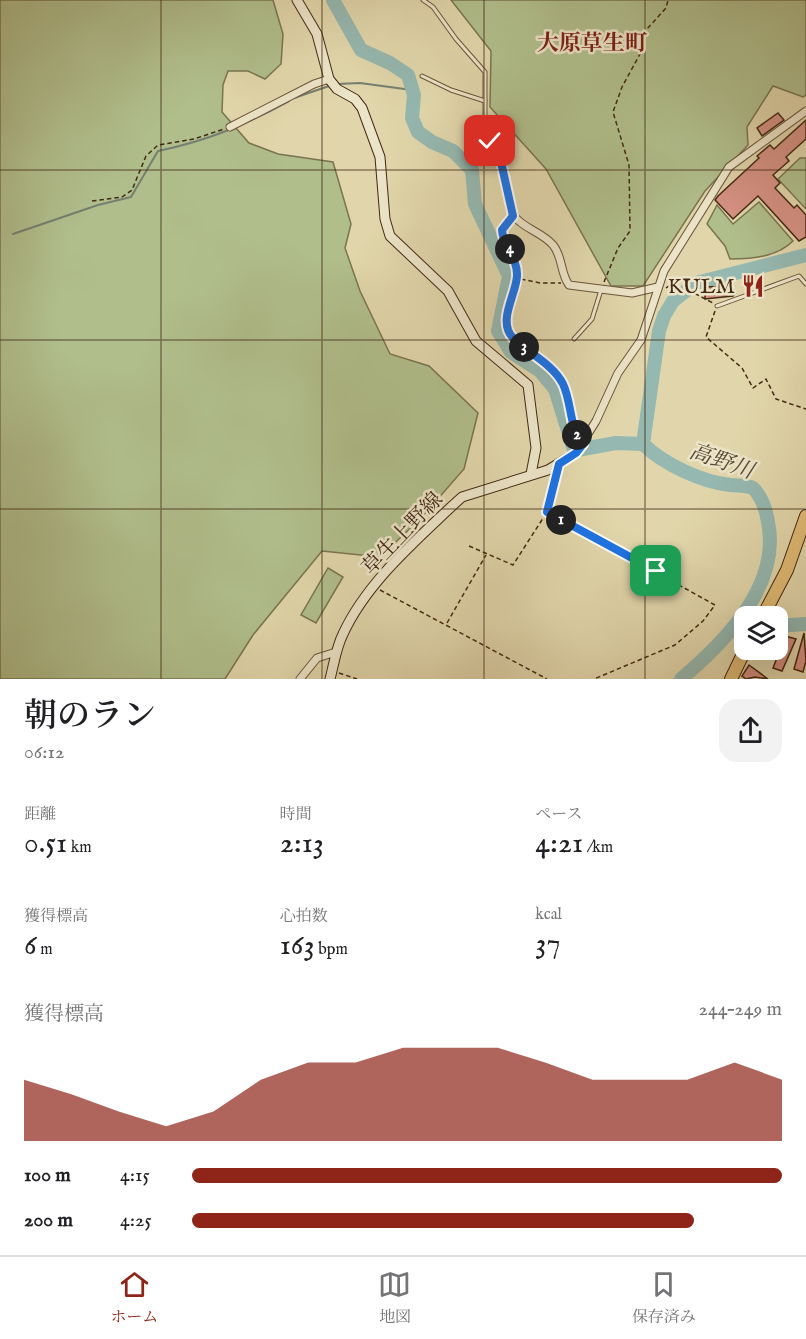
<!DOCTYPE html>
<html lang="ja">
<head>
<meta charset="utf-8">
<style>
	:root { --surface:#fff; --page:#f2f2f2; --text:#202124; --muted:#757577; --line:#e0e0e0; --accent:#8f2418 }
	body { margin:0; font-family:"IM FELL English","Noto Serif JP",serif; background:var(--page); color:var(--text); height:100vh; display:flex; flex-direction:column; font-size:22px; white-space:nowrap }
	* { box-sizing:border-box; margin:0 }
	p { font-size:20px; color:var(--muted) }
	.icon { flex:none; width:33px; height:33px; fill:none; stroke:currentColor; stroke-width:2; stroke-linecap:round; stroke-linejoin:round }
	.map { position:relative; height:679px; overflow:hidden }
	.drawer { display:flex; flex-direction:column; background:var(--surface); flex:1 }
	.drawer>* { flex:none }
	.fabs { position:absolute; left:734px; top:606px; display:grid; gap:12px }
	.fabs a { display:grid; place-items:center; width:54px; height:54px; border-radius:12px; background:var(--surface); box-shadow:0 6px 24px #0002; font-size:30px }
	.pin { position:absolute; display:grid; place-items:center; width:51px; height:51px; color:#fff; margin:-26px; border-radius:12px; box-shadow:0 3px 9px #0006 }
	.km { position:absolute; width:30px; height:30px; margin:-15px; border-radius:50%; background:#222; color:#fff; font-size:16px; line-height:30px; text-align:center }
	.round { display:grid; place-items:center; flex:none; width:63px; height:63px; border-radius:18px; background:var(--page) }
	.head { display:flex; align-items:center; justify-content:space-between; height:102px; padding:0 24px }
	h1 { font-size:33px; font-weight:600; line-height:45px }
	.stats { display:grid; grid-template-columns:repeat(3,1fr); gap:9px; height:102px; padding:6px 24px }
	.stats div { display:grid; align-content:center }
	.stats b { font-size:30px; font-weight:600 }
	.stats small { font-size:16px; font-weight:400 }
	.stats p { font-size:16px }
	.chart { height:168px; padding:12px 24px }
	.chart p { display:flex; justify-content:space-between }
	.chart svg { width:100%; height:108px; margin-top:6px; fill:var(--accent); opacity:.7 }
	ul { padding:0 24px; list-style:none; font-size:20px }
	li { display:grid; grid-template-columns:96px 72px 1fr; align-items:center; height:45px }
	li i { height:15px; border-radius:8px; background:var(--accent) }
	.tabs { display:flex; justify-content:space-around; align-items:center; height:84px; border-top:2px solid var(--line); background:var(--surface); font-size:16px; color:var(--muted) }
	.tabs a { display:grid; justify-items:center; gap:3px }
	.tabs .on { color:var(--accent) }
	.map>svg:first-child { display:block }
	.green { fill:#b0be8c; stroke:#7a7450; stroke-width:1.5 }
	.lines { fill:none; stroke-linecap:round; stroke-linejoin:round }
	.stream { stroke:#757f72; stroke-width:2 }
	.river { stroke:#95b8b0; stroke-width:14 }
	.building { fill:#d59183; stroke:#442914; stroke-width:1.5 }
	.lane-casing { stroke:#6b543a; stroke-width:5 }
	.street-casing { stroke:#6b543a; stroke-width:9 }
	.secondary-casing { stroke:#442914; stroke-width:11 }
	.highway-casing { stroke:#442914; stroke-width:14 }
	.path { stroke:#442914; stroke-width:1.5; stroke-dasharray:4.5 3; stroke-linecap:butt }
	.lane { stroke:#ece4c8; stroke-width:3 }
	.street { stroke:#ece4c8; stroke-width:7 }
	.secondary { stroke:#ece4c8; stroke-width:9 }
	.highway { stroke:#e0bb76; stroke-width:12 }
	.route-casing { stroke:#fff; stroke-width:12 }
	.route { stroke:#1a73e8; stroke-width:8 }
	.grid { fill:none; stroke:#442914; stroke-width:1.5; stroke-opacity:0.55 }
	.labels { text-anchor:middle; stroke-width:5; stroke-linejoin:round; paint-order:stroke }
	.poi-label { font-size:21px; fill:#442914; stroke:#ece4c8; text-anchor:end }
	.street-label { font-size:21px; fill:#442914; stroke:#ece4c8 }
	.neighbourhood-label { font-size:22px; font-weight:bold; fill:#7a1f14; stroke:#ece4c8 }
	.water-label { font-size:22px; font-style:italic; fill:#544633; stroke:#ece4c8 }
</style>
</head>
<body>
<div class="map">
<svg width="806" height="679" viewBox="0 0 806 679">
	<rect width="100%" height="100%" fill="#e1d6ab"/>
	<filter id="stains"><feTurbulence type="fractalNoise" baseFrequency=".00333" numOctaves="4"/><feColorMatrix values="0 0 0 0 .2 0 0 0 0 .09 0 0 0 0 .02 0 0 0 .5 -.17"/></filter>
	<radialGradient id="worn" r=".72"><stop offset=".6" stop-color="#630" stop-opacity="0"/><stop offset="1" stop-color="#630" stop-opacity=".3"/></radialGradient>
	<g class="green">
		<path d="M0 0H273L283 34 281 64 265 79 248 71H228L223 85 222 112 249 143 278 154 333 162 351 224 345 248 360 291 390 354 429 366 478 413 464 469 421 518 380 557 322 551 253 635 225 679H0Z"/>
		<path d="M451 0H806V95L803 97 773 86 747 127 748 145 705 191 643 286H611L546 169 490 107 491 51Z"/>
		<path d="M800 158H806V209L778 179Z"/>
		<path d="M759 202 793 241C777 257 752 259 730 259L725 246 707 224 717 205 733 224Z"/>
		<path d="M328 568 343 577 316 623 301 615Z"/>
	</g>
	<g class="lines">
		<g class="stream">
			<path d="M337 84 360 83 412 90"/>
			<path d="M294 98 329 86"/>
			<path d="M13 234 98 205 131 197 158 151C207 141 245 125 289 101"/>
		</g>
		<g class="river">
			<path d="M333 0 361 50 390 63 408 75 414 95 412 118 418 132 432 142 453 151 472 170 475 204 509 276 498 331 511 352 540 371 555 389 573 447 577 450 616 443 643 444"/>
			<path d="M643 444C663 464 702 482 730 485 738 486 746 485 753 488 762 497 766 509 768 522 781 585 726 641 681 679"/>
			<path d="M643 444 659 331 664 316 673 301 696 283 806 255"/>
			<path d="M777 626 806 624"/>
		</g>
	</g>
	<g class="building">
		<path d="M778 113 784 120 762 136 757 128Z"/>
		<path d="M806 120V139L786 157 789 161 773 175 780 183 775 188 794 208 797 205 806 215V237L799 241 758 196 733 219 715 200 718 196 759 158 757 156 770 145 774 149Z"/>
		<path d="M731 286 736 293 733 296 705 299V287Z"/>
		<path d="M804 633 806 661 803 672 794 669Z"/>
		<path d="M785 636 796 639 782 671 773 668 778 655 780 656Z"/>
		<path d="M749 665 768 679 755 677 746 679 742 676Z"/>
	</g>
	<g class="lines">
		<g class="lane-casing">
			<g id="lane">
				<path d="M423 0 433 7 456 39 485 72V122L490 141 501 162 514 216 502 230C502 247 519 258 517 277 516 296 500 315 511 335 518 349 550 364 561 381 572 397 573 419 577 438L581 443"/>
				<path d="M422 76 451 90 485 101"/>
				<path d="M717 306 799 276 806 284"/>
				<path d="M574 339 592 319 601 290"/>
			</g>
		</g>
		<g class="street-casing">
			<g id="street">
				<path d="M230 127 314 84 329 79"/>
				<path d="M514 216C524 229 542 232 553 245 563 257 560 273 569 285L632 293 658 287"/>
				<path d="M576 453 596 421 618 373 641 340 664 271 729 167 806 111"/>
				<path d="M300 679 317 658 336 652"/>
			</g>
		</g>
		<g class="secondary-casing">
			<g id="secondary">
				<path d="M297 0 317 34 329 79 337 89 355 99 362 108 380 157 385 219 390 236 448 291 476 341 528 385 536 448 531 474"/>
				<path d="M330 679C334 664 336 648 343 634 366 584 412 544 451 507L462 497 548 470 576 453"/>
			</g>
		</g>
		<g class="highway-casing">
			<g id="highway">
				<path d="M763 616 787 570 806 516"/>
				<path d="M731 679 745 650"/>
			</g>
		</g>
		<g class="path">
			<path d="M92 201 122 197 132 190 146 156 158 145 194 139 224 129"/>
			<path d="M521 279 540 283H561"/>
			<path d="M604 282 618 248 630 231 629 165 613 112 622 87 640 54 647 29 666 8 668 0"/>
			<path d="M666 288 679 279 692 292 713 303"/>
			<path d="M715 311 706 337 742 368 753 388 766 379 776 399 806 409"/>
			<path d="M547 512 715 605 703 621 675 645 594 679"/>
			<path d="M469 546 513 565 547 512 555 476"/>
			<path d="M380 590 547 679"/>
			<path d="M447 623 486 555"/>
			<path d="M339 673 357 679"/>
		</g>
		<use href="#lane" class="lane"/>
		<use href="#street" class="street"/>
		<use href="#secondary" class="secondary"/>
		<use href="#highway" class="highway"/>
	</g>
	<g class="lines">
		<g class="route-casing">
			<path id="route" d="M490 141 501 162 513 216 502 230C503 247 518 258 517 276 516 295 497 321 513 338 528 353 553 364 563 384 572 403 569 428 583 444L576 453 559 464 547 512 656 571"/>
		</g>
		<use href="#route" class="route"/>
	</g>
	<path class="grid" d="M161 0V679M322 0V679M484 0V679M645 0V679M0 170H806M0 340H806M0 509H806"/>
	<defs>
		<g id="restaurant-bare" transform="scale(1.8)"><path d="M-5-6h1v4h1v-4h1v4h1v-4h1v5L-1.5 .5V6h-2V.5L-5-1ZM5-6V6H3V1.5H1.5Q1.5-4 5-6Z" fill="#8f2418" stroke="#ece4c8" stroke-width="2.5" paint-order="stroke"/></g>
	</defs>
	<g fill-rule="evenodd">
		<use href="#restaurant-bare" x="753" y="286"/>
	</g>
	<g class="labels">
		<g class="poi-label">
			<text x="735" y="293">KULM</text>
		</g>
		<g class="street-label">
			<text transform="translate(402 533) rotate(-46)" y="7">草生上野線</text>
		</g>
		<g class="neighbourhood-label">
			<text x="592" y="50">大原草生町</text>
		</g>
		<g class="water-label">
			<text transform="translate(722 460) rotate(19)" y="8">高野川</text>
		</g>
	</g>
	<rect width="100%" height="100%" filter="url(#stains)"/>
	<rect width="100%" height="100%" fill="url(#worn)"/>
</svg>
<div class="fabs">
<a><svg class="icon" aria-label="layers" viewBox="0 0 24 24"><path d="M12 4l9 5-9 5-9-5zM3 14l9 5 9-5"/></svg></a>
</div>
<div class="pin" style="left:656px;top:571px;background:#1e9e55"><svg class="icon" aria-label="arrive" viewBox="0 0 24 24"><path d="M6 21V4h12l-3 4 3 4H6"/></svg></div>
<div class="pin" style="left:490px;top:141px;background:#d93025"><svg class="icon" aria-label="check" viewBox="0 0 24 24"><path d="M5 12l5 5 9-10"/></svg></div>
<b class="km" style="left:561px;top:520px">1</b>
<b class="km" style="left:577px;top:435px">2</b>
<b class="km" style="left:524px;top:347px">3</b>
<b class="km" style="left:510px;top:249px">4</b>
</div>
<section class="drawer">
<div class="head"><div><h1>朝のラン</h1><p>06:12</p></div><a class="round"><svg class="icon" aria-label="share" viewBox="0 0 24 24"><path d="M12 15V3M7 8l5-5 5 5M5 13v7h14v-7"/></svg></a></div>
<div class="stats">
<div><p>距離</p><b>0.51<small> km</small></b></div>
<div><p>時間</p><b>2:13</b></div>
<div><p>ペース</p><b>4:21<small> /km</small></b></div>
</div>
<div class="stats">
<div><p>獲得標高</p><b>6<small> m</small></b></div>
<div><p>心拍数</p><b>163<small> bpm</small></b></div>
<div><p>kcal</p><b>37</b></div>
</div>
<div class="chart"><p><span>獲得標高</span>244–249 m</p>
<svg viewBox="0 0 160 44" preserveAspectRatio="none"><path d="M0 44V19L10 25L20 32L30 38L40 32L50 19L60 12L70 12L80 6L90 6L100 6L110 12L120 19L130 19L140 19L150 12L160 19V44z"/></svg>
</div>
<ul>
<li><b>100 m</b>4:15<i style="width:100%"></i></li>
<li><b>200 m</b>4:25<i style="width:85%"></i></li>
</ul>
</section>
<nav class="tabs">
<a class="on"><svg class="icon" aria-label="home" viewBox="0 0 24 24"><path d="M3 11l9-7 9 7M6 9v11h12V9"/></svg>ホーム</a>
<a><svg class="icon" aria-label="map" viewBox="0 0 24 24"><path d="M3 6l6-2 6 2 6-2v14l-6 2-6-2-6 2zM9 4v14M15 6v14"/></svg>地図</a>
<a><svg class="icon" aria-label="saved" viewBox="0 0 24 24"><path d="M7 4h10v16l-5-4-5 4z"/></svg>保存済み</a>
</nav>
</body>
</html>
